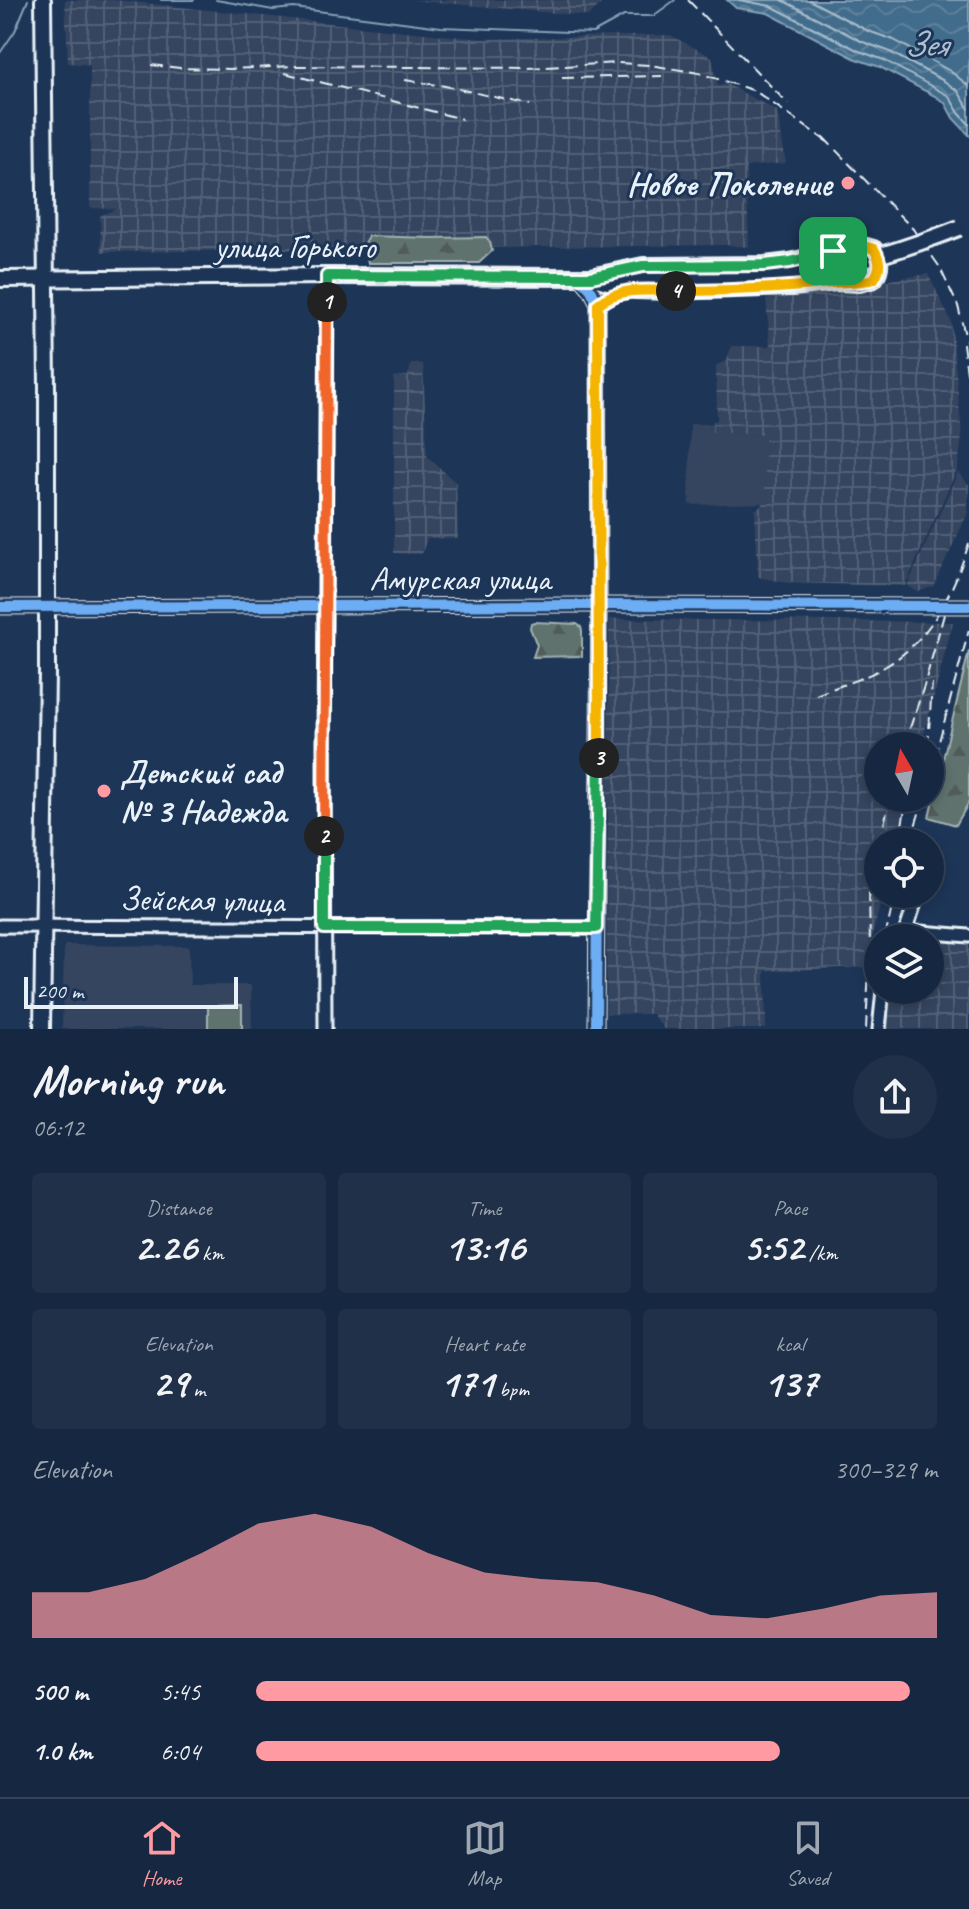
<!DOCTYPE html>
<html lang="en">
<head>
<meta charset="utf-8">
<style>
	:root { --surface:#162841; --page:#1f3048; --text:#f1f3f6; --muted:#9ea6b1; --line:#35445a; --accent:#ff9aa2 }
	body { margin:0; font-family:Caveat,sans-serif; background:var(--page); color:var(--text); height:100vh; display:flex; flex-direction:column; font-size:30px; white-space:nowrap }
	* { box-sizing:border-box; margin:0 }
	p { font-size:26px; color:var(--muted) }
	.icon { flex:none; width:44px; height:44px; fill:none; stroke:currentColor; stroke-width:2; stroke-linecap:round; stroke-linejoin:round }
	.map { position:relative; height:1029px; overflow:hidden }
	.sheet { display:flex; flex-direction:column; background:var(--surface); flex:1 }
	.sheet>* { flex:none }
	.needle { width:52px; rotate:351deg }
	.buttons { position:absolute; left:864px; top:732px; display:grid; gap:16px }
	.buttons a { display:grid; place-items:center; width:80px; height:80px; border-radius:50%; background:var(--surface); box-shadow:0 4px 12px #0003,0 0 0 2px var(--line); font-size:40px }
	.scale { position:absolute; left:24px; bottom:20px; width:214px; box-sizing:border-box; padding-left:8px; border:4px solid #e8f1f8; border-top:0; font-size:22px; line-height:28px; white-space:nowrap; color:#e8f1f8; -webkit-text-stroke:6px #1d3557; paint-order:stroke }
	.pin { position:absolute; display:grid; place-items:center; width:68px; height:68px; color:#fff; margin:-34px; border-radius:16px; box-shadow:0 4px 12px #0006 }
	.km { position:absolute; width:40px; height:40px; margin:-20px; border-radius:50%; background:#222; color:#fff; font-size:22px; line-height:40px; text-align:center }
	.round { display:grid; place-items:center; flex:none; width:84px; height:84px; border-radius:42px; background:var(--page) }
	.head { display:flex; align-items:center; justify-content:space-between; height:136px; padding:0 32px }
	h1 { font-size:44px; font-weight:800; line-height:60px }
	.metrics { display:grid; grid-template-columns:repeat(3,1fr); gap:12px; height:136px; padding:8px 32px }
	.metrics div { display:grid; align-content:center; border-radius:8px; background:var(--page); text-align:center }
	.metrics b { font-size:40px; font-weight:800 }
	.metrics small { font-size:22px; font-weight:400 }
	.metrics p { font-size:22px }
	.chart { height:224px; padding:16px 32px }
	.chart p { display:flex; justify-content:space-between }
	.chart svg { width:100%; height:144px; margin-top:8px; fill:var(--accent); opacity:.7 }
	ul { padding:0 32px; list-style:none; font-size:26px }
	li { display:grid; grid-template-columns:128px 96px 1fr; align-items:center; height:60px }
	li i { height:20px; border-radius:10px; background:var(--accent) }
	.dock { display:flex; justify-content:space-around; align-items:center; height:112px; border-top:2px solid var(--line); background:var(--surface); font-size:22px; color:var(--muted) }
	.dock a { display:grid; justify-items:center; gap:4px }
	.dock .selected { color:var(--accent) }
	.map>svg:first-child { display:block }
	.built { fill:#34455f }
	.industrial { fill:url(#industrial-grid) }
	.forest { fill:url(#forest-firs); stroke:#a3b2b2; stroke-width:2 }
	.park { fill:#5e726d; stroke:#a3b2b2; stroke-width:2 }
	.water { fill:url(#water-waves); stroke:#85a1b7; stroke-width:2 }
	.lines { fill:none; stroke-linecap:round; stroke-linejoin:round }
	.shore { stroke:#a6bccc; stroke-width:2 }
	.stream { stroke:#85a1b7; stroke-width:2 }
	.minor-casing { stroke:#e8f1f8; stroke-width:17 }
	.major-casing { stroke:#e8f1f8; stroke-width:20 }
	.minor { stroke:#1d3557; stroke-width:11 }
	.major { stroke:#1d3557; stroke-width:14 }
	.rail { stroke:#e8f1f8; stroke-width:2; stroke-dasharray:12 6; stroke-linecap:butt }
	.major-bridge-casing { stroke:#e8f1f8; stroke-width:20; stroke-linecap:butt }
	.major-bridge { stroke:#1d3557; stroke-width:14 }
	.cycleway-casing { stroke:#1d3557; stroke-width:15 }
	.cycleway { stroke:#6dadf4; stroke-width:10 }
	.split-1-casing { stroke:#fff; stroke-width:16 }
	.split-2-casing { stroke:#fff; stroke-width:16 }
	.split-3-casing { stroke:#fff; stroke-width:16 }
	.split-4-casing { stroke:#fff; stroke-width:16 }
	.split-5-casing { stroke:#fff; stroke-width:16 }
	.split-1 { stroke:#22a559; stroke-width:10 }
	.split-2 { stroke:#f0652b; stroke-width:10 }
	.split-3 { stroke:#22a559; stroke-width:10 }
	.split-4 { stroke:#f5b400; stroke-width:10 }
	.split-5 { stroke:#f5b400; stroke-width:10 }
	.poi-dot { fill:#ff9aa2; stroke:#1d3557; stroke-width:3 }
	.labels { text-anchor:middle; stroke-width:6; stroke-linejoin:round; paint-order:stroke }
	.poi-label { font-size:34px; font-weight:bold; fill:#e8f1f8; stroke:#1d3557; text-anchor:end }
	.street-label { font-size:34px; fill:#e8f1f8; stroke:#1d3557 }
	.water-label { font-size:36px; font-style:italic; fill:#aec2d2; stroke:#1d3557 }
</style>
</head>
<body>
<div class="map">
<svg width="969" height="1029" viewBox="0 0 969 1029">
	<defs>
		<pattern id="industrial-grid" width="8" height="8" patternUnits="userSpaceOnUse" patternTransform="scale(2)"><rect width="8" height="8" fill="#34455f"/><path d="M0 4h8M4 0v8" fill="none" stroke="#516077"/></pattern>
		<pattern id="forest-firs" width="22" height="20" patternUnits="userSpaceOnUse" patternTransform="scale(2)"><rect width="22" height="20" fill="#5e726d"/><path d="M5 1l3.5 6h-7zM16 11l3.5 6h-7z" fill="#515b5a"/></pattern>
		<pattern id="water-waves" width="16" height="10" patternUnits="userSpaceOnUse" patternTransform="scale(2)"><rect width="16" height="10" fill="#436c8b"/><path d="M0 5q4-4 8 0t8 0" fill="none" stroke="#5e819c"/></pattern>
	</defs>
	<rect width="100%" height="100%" fill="#1d3557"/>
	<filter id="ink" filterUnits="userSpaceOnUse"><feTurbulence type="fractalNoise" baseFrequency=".0125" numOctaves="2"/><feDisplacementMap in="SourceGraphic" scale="16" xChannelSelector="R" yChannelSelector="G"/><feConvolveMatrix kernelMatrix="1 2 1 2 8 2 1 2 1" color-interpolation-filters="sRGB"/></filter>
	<g filter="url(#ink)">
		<g class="built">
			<path d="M690 424H712L713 432 765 435V503L689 505Z"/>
			<path d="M64 945 189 946 190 985H251L252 1029H62Z"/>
		</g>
		<g class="industrial">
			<path d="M65 0H114L480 39 670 35 712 57 718 86 727 84 777 111 786 163 746 167 749 247 726 245 101 252 100 216 116 209 90 208V65L68 63Z"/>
			<path d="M409 0H605L588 16Z"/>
			<path d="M928 274 951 321 962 436 958 467 905 586 788 583 758 577 755 510 765 502V435L712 432V424L713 421 717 420 716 365 727 361 731 346H770L766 299Z"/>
			<path d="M411 364H423L427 456 456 483 458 539 427 538 422 554 394 553V377L408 376Z"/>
			<path d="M958 472 969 485 967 515 934 586 918 592 907 586Z"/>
			<path d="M609 619 953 622 921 746H878V798H908L896 842H878V894H883L864 967 765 971 766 1029H664L652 1014H606Z"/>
			<path d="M930 941H969V1029H885L889 990H930Z"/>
		</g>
		<g class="forest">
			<path d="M368 236 430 238 486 237 490 242 492 251 479 263H368L364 243Z"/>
			<path d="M534 622 577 624 581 627 582 631V656L533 657 537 645 530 628 531 623Z"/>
			<path d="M969 651V802L956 825 929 817Z"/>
		</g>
		<path class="park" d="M242 1005V1029H208V1006Z"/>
		<path class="water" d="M727 0H969V135L953 118 945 103 935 96 880 67 856 59 768 13 736 8Z"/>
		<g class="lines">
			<g class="shore">
				<path d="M739 0 771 6 859 51 884 60 949 96 959 113 969 124"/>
				<path d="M782 0 863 42 888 51 944 81 958 91 969 109"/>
				<path d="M809 0 868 31 894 40 950 71 969 86"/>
			</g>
			<g class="stream">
				<path d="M161 0H194"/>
				<path d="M216 0 273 10 294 8 441 27 593 33 624 16H653L675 0"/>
				<path d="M0 53 15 31 28 0"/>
			</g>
			<g class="minor-casing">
				<g id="minor">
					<path d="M580 277 591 290 598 304 599 605 596 1029"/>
					<path d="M598 304 617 293 630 291"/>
					<path d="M0 607 599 605 969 606"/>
					<path d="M0 926C199 927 397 928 596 928"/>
					<path d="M904 936 918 894"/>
					<path d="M902 938 921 932 969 936"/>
					<path d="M325 1029 324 742 327 276"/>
					<path d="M879 1029 883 990"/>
				</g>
			</g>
			<g class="major-casing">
				<g id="major">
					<path d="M623 277 794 276"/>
					<path d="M0 279 327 276 591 277 643 266 765 265 790 262 860 245 874 249C881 261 881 268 874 279L859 283 837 282 792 287 671 291 634 290 591 277"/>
					<path d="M42 1029 47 672V386L43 0"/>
				</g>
			</g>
			<use href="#minor" class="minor"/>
			<use href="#major" class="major"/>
			<g class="rail">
				<path d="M688 0 788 104"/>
				<path d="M151 65 180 68 229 69 295 66 528 68 618 63 650 65 699 73 755 91 829 143"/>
				<path d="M285 73 462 119"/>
				<path d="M562 78 662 76"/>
				<path d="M405 80 445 86 530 105"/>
				<path d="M823 137 913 229 939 266 958 306 969 352"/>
				<path d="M963 344 969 387"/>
				<path d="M816 695C837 686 867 678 886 666 930 640 954 591 969 543"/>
				<path d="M904 746 924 686 945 611"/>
				<path d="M928 746 932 683"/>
				<path d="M930 775 969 630"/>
				<path d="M880 842 890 798"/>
				<path d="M899 842 907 798"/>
				<path d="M910 842 924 798"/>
				<path d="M885 938 895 894"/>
				<path d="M866 1029 870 946 869 892 878 850"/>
			</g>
			<g class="major-bridge-casing">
				<path id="major-bridge" d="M794 276C851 266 905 249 959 228"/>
			</g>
			<use href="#major-bridge" class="major-bridge"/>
			<g class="cycleway-casing">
				<g id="cycleway">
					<path d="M580 277 591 290 598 304 599 605 596 1029"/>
					<path d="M0 607 599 605 969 606"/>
				</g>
			</g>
			<use href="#cycleway" class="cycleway"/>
		</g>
	</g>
	<g class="lines" filter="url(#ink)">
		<g class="split-1-casing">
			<path id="split-1" d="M327 302V276L591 277 643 266 765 265 790 262 833 251"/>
		</g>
		<g class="split-2-casing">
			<path id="split-2" d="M324 836 327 302"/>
		</g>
		<g class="split-3-casing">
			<path id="split-3" d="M324 836V928H596L599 758"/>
		</g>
		<g class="split-4-casing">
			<path id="split-4" d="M599 758 598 304C621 286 648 291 676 291"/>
		</g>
		<g class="split-5-casing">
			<path id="split-5" d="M676 291C728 291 779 289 831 283 846 281 859 283 874 279 881 268 881 261 874 249L860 245 833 251"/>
		</g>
		<use href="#split-1" class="split-1"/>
		<use href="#split-2" class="split-2"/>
		<use href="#split-3" class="split-3"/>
		<use href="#split-4" class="split-4"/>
		<use href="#split-5" class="split-5"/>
	</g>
	<g class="poi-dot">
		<circle cx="848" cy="183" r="8"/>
		<circle cx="104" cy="791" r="8"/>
	</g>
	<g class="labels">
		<g class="poi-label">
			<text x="832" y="195">Новое Поколение</text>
			<text x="120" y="783" text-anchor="start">Детский сад<tspan x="120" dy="39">№ 3 Надежда</tspan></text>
		</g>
		<g class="street-label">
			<text x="295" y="258">улица Горького</text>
			<text x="460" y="590">Амурская улица</text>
			<text transform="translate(202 899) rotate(1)" y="12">Зейская улица</text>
		</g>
		<g class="water-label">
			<text x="925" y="56">Зея</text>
		</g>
	</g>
</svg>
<div class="buttons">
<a><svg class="needle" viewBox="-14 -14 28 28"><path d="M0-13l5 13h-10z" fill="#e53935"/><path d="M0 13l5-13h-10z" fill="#9ea6b1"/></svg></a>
<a><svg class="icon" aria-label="locate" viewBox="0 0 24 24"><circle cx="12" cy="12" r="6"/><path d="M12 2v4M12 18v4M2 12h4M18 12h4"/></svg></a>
<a><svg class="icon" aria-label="layers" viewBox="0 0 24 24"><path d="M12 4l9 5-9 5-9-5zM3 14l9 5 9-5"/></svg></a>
</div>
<div class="scale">200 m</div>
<div class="pin" style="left:833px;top:251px;background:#1e9e55"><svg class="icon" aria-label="arrive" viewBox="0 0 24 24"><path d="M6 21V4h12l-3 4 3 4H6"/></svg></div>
<b class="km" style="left:327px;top:302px">1</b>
<b class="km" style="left:324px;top:836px">2</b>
<b class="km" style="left:599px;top:758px">3</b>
<b class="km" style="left:676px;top:291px">4</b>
</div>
<section class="sheet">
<div class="head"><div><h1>Morning run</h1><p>06:12</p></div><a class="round"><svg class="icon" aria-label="share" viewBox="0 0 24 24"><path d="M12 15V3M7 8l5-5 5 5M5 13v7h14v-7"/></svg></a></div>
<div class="metrics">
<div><p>Distance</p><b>2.26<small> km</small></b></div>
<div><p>Time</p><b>13:16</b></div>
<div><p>Pace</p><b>5:52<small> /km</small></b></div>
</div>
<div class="metrics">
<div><p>Elevation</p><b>29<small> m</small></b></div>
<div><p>Heart rate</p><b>171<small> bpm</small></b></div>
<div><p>kcal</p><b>137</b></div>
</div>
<div class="chart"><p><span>Elevation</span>300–329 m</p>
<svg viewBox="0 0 160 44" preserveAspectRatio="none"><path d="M0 44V30L10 30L20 26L30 18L40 9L50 6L60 10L70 18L80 24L90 26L100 27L110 31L120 37L130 38L140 35L150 31L160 30V44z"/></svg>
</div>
<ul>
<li><b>500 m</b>5:45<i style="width:96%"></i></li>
<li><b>1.0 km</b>6:04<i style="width:77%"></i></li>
</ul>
</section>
<nav class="dock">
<a class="selected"><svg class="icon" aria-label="home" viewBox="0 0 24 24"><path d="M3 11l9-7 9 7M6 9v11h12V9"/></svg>Home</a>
<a><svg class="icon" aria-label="map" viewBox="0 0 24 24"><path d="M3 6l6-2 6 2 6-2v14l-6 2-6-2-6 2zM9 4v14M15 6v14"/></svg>Map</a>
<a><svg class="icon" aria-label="saved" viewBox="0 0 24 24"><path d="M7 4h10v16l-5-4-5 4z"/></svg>Saved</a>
</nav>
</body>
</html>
